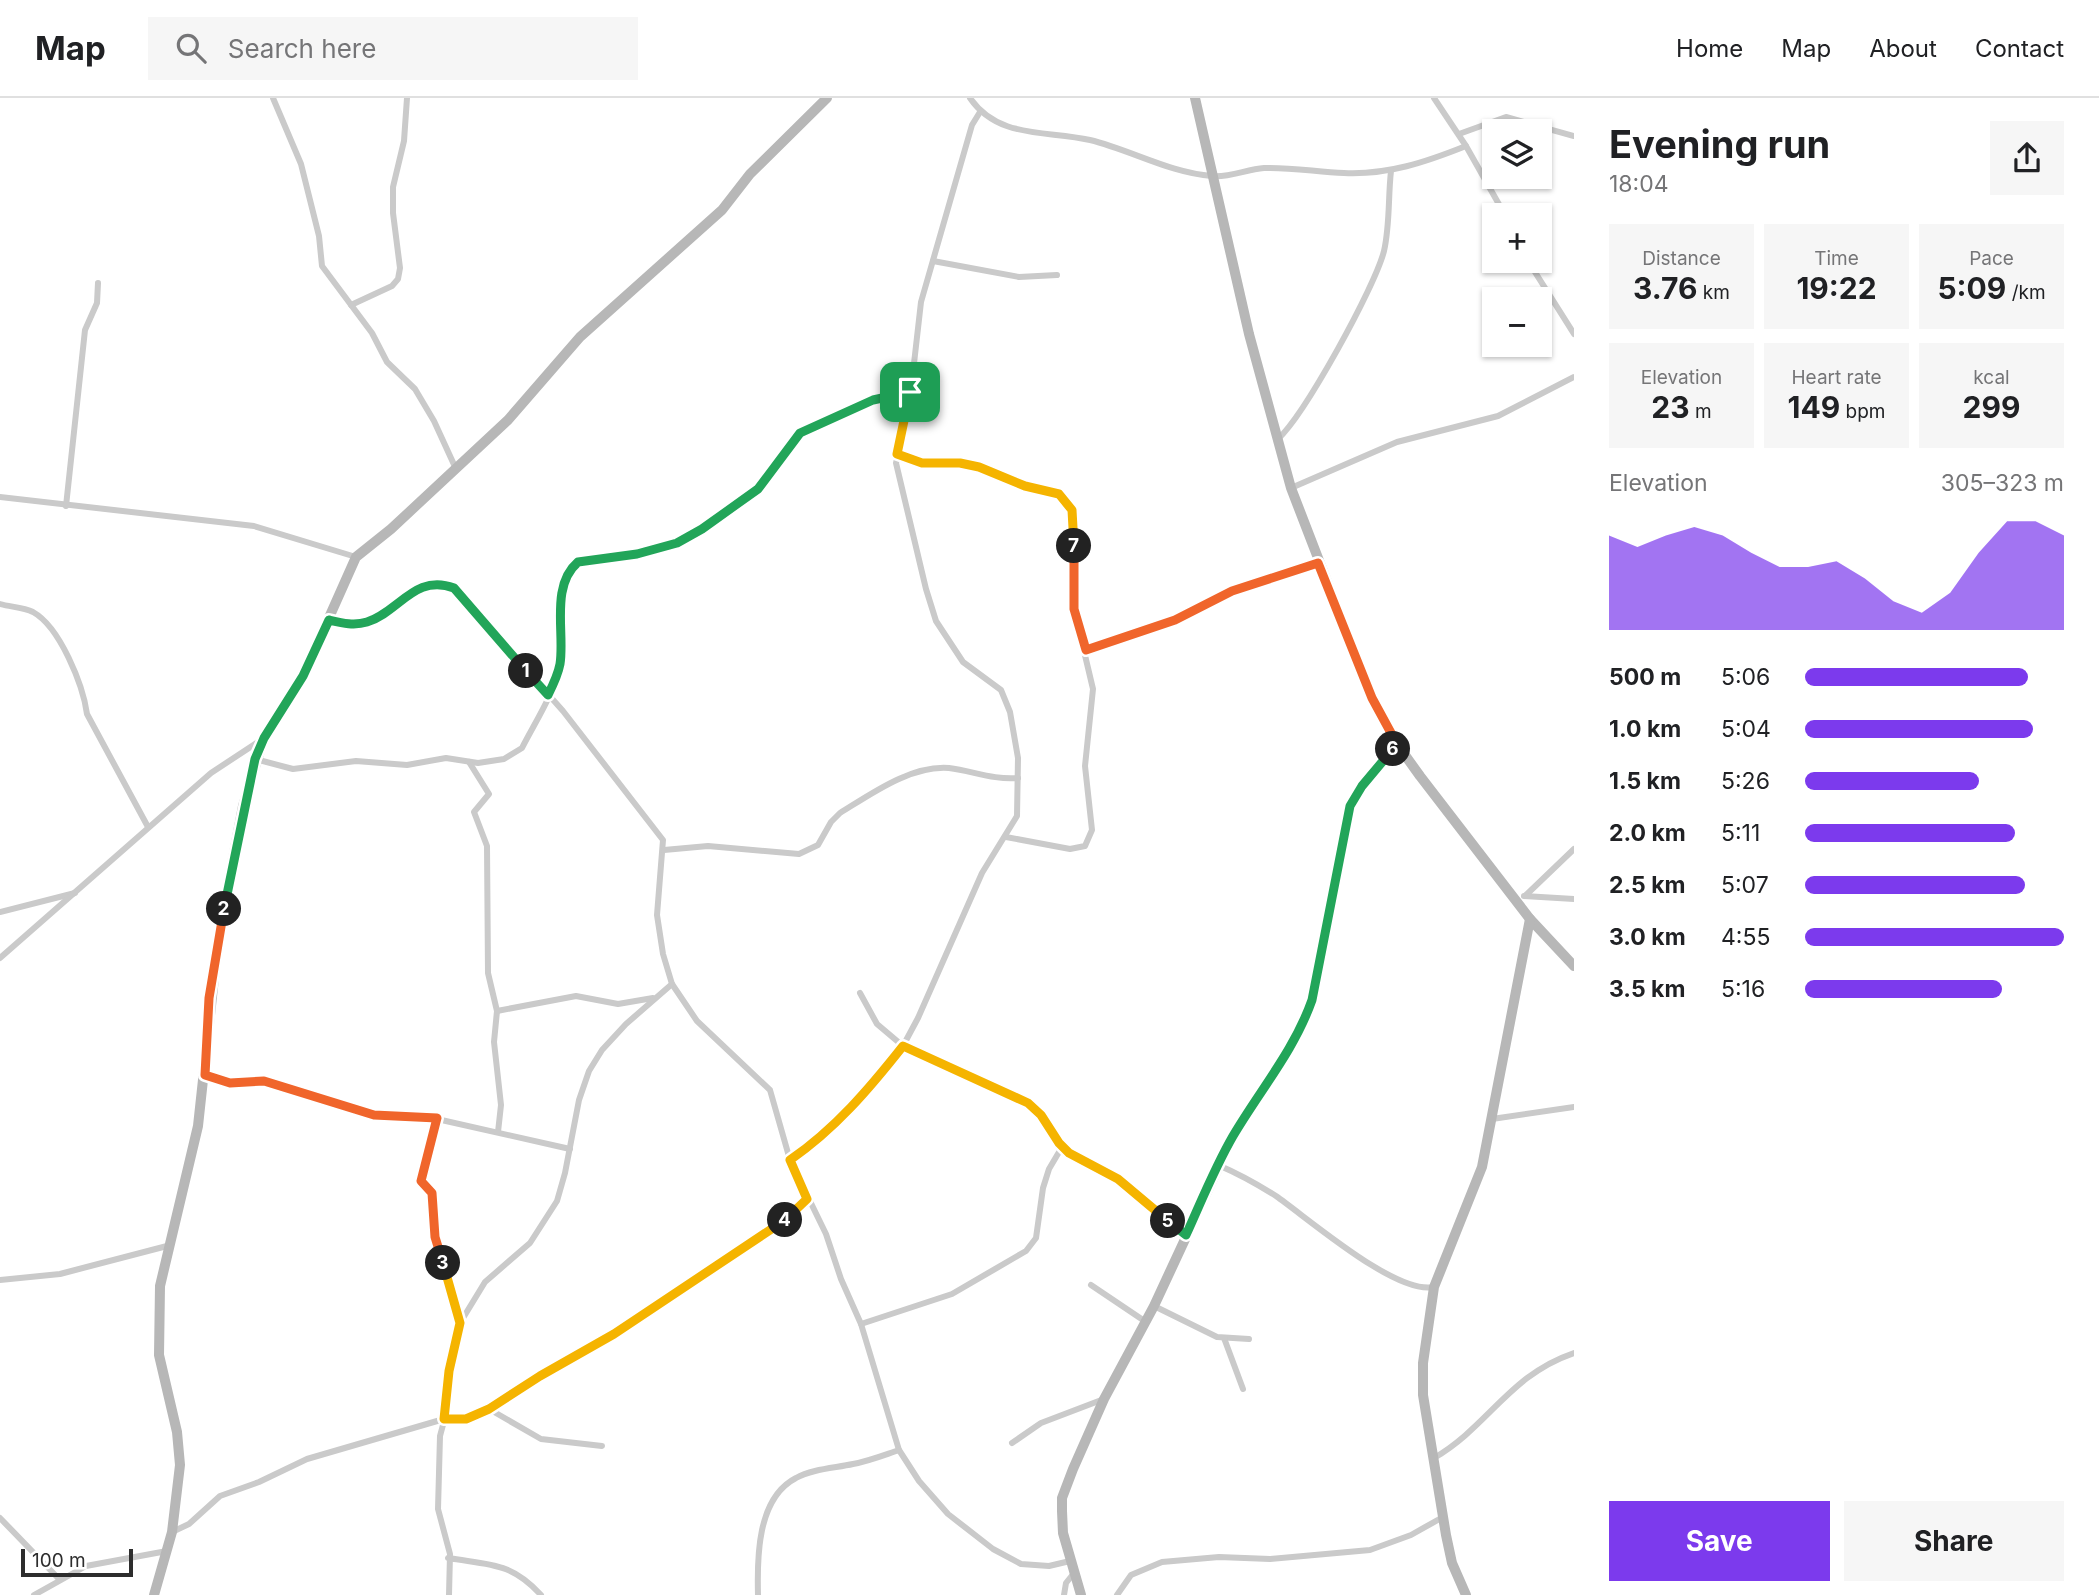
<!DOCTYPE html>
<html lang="en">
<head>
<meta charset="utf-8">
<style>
	:root { --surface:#fff; --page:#f6f6f6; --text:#202124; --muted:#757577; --line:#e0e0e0; --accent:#7c3aed }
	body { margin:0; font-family:Inter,sans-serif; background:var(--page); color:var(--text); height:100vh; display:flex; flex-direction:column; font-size:26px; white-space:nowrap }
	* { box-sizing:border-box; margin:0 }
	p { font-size:23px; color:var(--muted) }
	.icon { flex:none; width:38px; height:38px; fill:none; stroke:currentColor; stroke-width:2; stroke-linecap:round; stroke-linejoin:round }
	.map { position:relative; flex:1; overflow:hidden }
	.panel { display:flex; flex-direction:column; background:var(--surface); width:525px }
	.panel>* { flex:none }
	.buttons { position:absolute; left:1482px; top:21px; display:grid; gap:14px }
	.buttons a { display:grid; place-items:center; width:70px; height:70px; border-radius:0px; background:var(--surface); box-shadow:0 2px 5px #0004; font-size:35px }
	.scale { position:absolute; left:21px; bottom:18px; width:112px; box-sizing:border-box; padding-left:7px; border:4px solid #2d2d2d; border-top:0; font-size:19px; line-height:24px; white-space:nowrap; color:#2d2d2d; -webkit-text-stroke:5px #fff; paint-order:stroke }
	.pin { position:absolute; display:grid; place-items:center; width:60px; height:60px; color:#fff; margin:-30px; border-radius:14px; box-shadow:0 4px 10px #0006 }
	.km { position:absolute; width:35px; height:35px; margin:-18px; border-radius:50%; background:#222; color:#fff; font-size:19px; line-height:35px; text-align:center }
	.round { display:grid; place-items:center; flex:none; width:74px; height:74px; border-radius:0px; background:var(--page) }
	.headline { display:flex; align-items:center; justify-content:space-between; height:119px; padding:0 35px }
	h1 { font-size:38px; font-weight:700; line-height:52px }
	.figures { display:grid; grid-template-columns:repeat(3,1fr); gap:10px; height:119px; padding:7px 35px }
	.figures div { display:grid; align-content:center; border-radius:0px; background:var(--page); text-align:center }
	.figures b { font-size:30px; font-weight:700 }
	.figures small { font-size:19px; font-weight:400 }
	.figures p { font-size:19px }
	.chart { height:196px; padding:14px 35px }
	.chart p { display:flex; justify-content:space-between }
	.chart svg { width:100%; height:126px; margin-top:7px; fill:var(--accent); opacity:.7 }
	.cta { display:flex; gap:14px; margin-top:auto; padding:14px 35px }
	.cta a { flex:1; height:80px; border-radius:0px; background:var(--accent); color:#fff; font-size:28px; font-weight:700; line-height:80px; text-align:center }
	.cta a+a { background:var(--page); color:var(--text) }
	ul { padding:0 35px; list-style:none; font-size:23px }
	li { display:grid; grid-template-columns:112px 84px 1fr; align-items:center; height:52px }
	li i { height:18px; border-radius:9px; background:var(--accent) }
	header { display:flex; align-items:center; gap:42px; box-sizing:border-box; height:98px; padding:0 35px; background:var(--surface); border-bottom:2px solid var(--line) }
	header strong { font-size:33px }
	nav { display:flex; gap:38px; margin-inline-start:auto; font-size:24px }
	.search { width:490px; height:63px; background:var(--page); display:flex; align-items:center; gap:18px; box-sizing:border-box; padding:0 24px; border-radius:0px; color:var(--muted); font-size:26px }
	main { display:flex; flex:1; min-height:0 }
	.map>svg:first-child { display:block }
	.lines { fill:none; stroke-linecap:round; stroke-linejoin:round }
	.street { stroke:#cacaca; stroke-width:6 }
	.secondary { stroke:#b7b7b7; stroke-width:10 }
	.split-1-casing { stroke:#fff; stroke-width:14 }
	.split-2-casing { stroke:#fff; stroke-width:14 }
	.split-3-casing { stroke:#fff; stroke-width:14 }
	.split-4-casing { stroke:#fff; stroke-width:14 }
	.split-5-casing { stroke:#fff; stroke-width:14 }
	.split-6-casing { stroke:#fff; stroke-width:14 }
	.split-7-casing { stroke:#fff; stroke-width:14 }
	.split-8-casing { stroke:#fff; stroke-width:14 }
	.split-1 { stroke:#22a559; stroke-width:9 }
	.split-2 { stroke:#22a559; stroke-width:9 }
	.split-3 { stroke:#f0652b; stroke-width:9 }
	.split-4 { stroke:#f5b400; stroke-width:9 }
	.split-5 { stroke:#f5b400; stroke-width:9 }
	.split-6 { stroke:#22a559; stroke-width:9 }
	.split-7 { stroke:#f0652b; stroke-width:9 }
	.split-8 { stroke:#f5b400; stroke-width:9 }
</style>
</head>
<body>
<header>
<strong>Map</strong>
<div class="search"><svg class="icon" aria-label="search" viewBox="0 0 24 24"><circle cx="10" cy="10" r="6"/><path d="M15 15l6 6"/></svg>Search here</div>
<nav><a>Home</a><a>Map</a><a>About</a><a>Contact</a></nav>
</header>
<main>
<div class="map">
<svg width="1574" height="1497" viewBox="0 0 1574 1497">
	<rect width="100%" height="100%" fill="#fff"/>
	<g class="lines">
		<g class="street">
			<path d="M273 0 301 66 319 138 322 168 372 235 387 264 415 291 434 323 456 371"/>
			<path d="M970 0C998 41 1046 32 1090 42 1131 52 1170 75 1212 78 1229 80 1247 71 1264 70 1291 69 1317 74 1344 75 1388 77 1426 64 1466 48"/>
			<path d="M1434 0 1466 48 1505 117"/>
			<path d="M1459 36 1506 19 1574 38"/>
			<path d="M933 163 1019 179 1057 177"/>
			<path d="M1528 163 1574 236"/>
			<path d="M351 207 392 188 398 181 400 170 393 115V89L404 43 407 0"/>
			<path d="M1278 341C1305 316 1375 189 1384 153 1390 127 1388 99 1391 73"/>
			<path d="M897 357 922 365H960L979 369 1025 388 1059 396 1072 412 1074 511 1093 591 1085 668 1092 732 1085 748 1070 751 1006 739"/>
			<path d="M1291 390 1397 344 1498 318 1574 279"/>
			<path d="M0 399 254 428 356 459"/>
			<path d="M66 408 85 232 97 205 98 185"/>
			<path d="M0 506C10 509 23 509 33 514 60 529 83 587 87 616L148 729"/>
			<path d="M329 522C342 525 354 528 367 524 399 514 415 475 454 490L563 613 663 742 657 817 663 856 672 886 697 923 770 992 790 1062 826 1136 841 1181 861 1226 899 1352 919 1383 948 1416 993 1451 1021 1466 1049 1468 1070 1463"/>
			<path d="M1086 552 1175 522 1232 493 1318 465"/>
			<path d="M255 661 293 671 356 663 407 667 446 660 478 665 504 661 522 650C535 624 555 595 560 565 565 533 554 499 572 469 586 458 653 457 680 444 715 426 751 400 776 370 785 359 791 344 801 335 821 316 882 299 910 294"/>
			<path d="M469 664 489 696 474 714 487 748 488 875 497 913 494 944 501 1007 498 1034"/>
			<path d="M664 752 708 748 799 756 818 747 831 724 840 715C871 696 911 667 949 670 973 673 993 682 1018 680"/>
			<path d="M1526 797 1574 751"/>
			<path d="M1524 798 1574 801"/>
			<path d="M0 814 75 795"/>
			<path d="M0 860 211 675 264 640"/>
			<path d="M860 895 877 926 903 948 1028 1005 1069 1055 1118 1081 1186 1137"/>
			<path d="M497 913 576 898 618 906 653 900"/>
			<path d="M205 977 230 985 264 983 360 1014 437 1021 570 1051"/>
			<path d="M437 1021 421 1083 432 1095 435 1139 460 1225"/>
			<path d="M1492 1021 1574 1009"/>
			<path d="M790 1062 820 1042 842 1020 903 948 918 920 982 775 1017 718 1018 660 1010 614 1001 592 963 564 936 523 926 491 896 365 908 318 921 204 972 27 980 14"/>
			<path d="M1218 1067C1239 1076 1257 1086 1276 1098 1309 1121 1396 1197 1434 1189"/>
			<path d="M0 1182 60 1176 167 1148"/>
			<path d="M1091 1187 1146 1224"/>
			<path d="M1154 1208 1217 1239 1249 1241"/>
			<path d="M861 1226 952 1196 1026 1153 1036 1140 1043 1090 1049 1071 1062 1049"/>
			<path d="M1224 1240 1243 1291"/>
			<path d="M489 1311 541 1341 602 1348"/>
			<path d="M1012 1345 1041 1325 1104 1301"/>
			<path d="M1434 1360C1489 1328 1509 1277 1574 1255"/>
			<path d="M0 1420 59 1481"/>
			<path d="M172 1434 189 1426 220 1398 259 1384 307 1361 444 1321 476 1318 489 1311 540 1278 614 1236 783 1123 807 1101"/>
			<path d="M448 1460C490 1467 511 1464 541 1497"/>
			<path d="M34 1497 86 1468 167 1453"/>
			<path d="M449 1497 450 1456 438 1411 440 1338 447 1312 449 1273 460 1225 485 1184 530 1145 557 1103 565 1075 579 1002 589 973 602 952 626 926 672 886"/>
			<path d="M758 1497C757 1460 757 1400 796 1380 812 1371 835 1370 853 1366 869 1363 884 1357 899 1352"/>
			<path d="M1064 1497 1066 1485 1074 1475"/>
			<path d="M1117 1497 1131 1477 1162 1464 1219 1459 1270 1461 1370 1452 1411 1437 1443 1419"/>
		</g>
		<g class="secondary">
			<path d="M1195 0 1249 236 1291 390 1372 600 1397 646 1420 678 1530 821 1574 868"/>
			<path d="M154 1497 172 1434 180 1367 177 1334 159 1257 160 1188 198 1028 219 834 243 708 264 640 303 578 356 459 391 431 508 322 580 239 722 112 750 76 827 0"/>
			<path d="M1081 1497 1063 1435 1062 1413V1400L1073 1371 1104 1301 1154 1208 1233 1038 1294 945 1312 902 1351 708 1362 688 1397 646"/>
			<path d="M1466 1497 1452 1465 1446 1437 1423 1297V1265L1434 1189 1482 1069 1530 821"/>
		</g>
	</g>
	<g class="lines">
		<g class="split-1-casing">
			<path id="split-1" d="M526 573 548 597C553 587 558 577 560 566 565 535 550 488 578 464L637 456 677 445 702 431 758 391 800 335 873 302 910 294"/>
		</g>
		<g class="split-2-casing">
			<path id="split-2" d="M224 811 255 661 264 640 303 578 329 522C342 525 354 528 367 524 399 514 415 475 454 490L526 573"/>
		</g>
		<g class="split-3-casing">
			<path id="split-3" d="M224 811 209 900 205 977 230 985 264 983 374 1017 437 1020 421 1083 432 1095 435 1139 443 1165"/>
		</g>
		<g class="split-4-casing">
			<path id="split-4" d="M443 1165 460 1225 449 1273 444 1321H466L489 1311 540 1278 614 1236 785 1122"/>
		</g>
		<g class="split-5-casing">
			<path id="split-5" d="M785 1122 807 1101 790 1062C835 1031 869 991 903 948L1028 1005 1041 1017 1059 1045 1069 1055 1118 1081 1168 1123"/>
		</g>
		<g class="split-6-casing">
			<path id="split-6" d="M1168 1123 1186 1137C1201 1104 1215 1069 1233 1038 1260 992 1294 953 1312 902L1350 708 1362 688 1393 651"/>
		</g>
		<g class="split-7-casing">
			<path id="split-7" d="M1074 448V511L1086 552 1175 522 1232 493 1318 465 1372 600 1397 646 1393 651"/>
		</g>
		<g class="split-8-casing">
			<path id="split-8" d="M910 294 897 356 922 365H960L979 369 1025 388 1059 396 1072 412 1074 448"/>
		</g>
		<use href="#split-1" class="split-1"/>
		<use href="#split-2" class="split-2"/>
		<use href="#split-3" class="split-3"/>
		<use href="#split-4" class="split-4"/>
		<use href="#split-5" class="split-5"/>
		<use href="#split-6" class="split-6"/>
		<use href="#split-7" class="split-7"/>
		<use href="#split-8" class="split-8"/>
	</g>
</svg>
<div class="buttons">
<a><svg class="icon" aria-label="layers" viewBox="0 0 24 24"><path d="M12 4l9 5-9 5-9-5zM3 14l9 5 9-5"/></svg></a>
<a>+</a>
<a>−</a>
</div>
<div class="scale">100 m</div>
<div class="pin" style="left:910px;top:294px;background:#1e9e55"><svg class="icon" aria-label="arrive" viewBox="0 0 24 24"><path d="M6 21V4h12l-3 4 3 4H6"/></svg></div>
<b class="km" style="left:526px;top:573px">1</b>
<b class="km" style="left:224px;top:811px">2</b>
<b class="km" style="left:443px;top:1165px">3</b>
<b class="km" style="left:785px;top:1122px">4</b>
<b class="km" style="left:1168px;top:1123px">5</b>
<b class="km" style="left:1393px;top:651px">6</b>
<b class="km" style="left:1074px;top:448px">7</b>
</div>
<section class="panel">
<div class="headline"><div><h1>Evening run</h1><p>18:04</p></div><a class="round"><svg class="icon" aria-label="share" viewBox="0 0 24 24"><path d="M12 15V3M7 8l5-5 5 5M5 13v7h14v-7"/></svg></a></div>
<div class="figures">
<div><p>Distance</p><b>3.76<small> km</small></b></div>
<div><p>Time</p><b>19:22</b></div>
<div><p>Pace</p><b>5:09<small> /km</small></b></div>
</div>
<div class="figures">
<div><p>Elevation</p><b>23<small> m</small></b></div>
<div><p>Heart rate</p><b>149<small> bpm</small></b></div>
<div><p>kcal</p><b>299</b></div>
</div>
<div class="chart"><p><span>Elevation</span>305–323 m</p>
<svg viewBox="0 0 160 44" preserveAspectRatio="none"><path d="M0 44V11L10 15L20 11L30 8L40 11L50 17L60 22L70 22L80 20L90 26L100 34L110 38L120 31L130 17L140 6L150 6L160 11V44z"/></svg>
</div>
<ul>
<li><b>500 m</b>5:06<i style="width:86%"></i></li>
<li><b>1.0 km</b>5:04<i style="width:88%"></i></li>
<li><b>1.5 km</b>5:26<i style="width:67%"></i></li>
<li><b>2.0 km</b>5:11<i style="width:81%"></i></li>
<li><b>2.5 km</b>5:07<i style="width:85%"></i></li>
<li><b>3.0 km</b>4:55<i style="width:100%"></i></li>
<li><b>3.5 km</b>5:16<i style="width:76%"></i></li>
</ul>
<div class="cta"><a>Save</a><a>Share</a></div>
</section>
</main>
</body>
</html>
